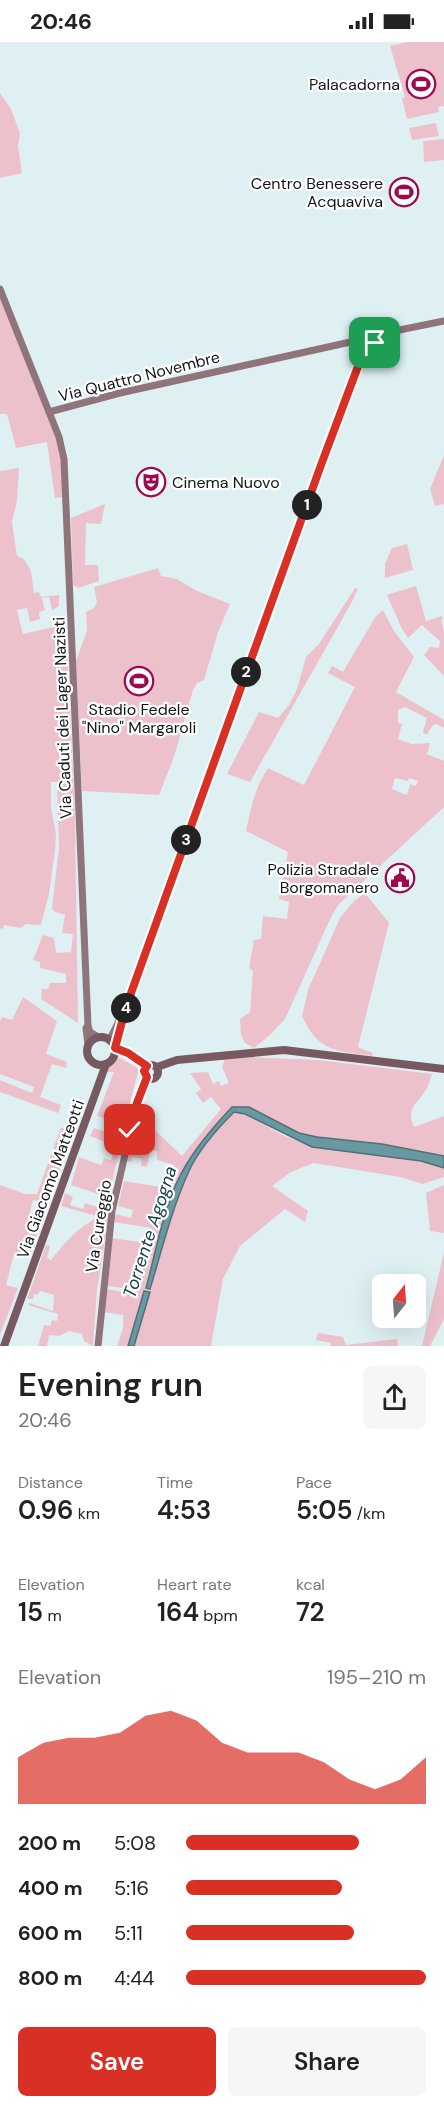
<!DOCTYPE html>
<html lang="en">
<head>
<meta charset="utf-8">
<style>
	:root { --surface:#fff; --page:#f6f6f6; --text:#222; --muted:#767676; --accent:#d93025 }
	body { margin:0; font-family:"DM Sans",sans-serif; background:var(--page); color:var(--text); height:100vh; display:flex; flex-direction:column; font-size:22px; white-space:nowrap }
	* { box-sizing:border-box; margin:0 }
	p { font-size:20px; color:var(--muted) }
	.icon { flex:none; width:33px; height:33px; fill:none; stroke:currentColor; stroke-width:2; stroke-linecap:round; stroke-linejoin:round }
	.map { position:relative; height:1304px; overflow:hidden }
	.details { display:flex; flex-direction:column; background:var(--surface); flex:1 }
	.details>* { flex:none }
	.needle { width:39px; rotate:17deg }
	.buttons { position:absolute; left:372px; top:1232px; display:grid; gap:12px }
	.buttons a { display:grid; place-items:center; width:54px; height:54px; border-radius:9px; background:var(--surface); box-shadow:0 6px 24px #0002; font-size:30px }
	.pin { position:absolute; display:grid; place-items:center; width:51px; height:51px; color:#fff; margin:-26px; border-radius:12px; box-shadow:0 3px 9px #0006 }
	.km { position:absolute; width:30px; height:30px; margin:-15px; border-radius:50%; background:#222; color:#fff; font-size:16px; line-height:30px; text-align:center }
	.round { display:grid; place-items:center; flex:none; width:63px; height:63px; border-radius:9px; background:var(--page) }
	.overview { display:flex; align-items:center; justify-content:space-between; height:102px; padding:0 18px }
	h1 { font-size:33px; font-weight:600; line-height:45px }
	.metrics { display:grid; grid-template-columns:repeat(3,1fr); gap:9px; height:102px; padding:6px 18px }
	.metrics div { display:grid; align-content:center }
	.metrics b { font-size:26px; font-weight:600 }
	.metrics small { font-size:16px; font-weight:400 }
	.metrics p { font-size:16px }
	.chart { height:168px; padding:12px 18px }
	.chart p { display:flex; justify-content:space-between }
	.chart svg { width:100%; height:108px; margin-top:6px; fill:var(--accent); opacity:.7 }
	.action { display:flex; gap:12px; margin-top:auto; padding:12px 18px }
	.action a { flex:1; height:69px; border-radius:9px; background:var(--accent); color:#fff; font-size:24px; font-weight:600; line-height:69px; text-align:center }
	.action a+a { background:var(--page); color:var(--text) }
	ul { padding:0 18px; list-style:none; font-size:20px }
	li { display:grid; grid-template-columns:96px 72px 1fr; align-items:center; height:45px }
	li i { height:15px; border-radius:8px; background:var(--accent) }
	.status { display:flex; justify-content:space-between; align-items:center; height:42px; padding:0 30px; background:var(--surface); direction:ltr }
	.status svg { height:16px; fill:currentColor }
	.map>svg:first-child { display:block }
	.green { fill:#edc1cc; fill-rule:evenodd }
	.water { fill:#6998a1; stroke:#4e7177; stroke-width:1.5 }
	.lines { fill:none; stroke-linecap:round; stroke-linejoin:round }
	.secondary { stroke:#8f747b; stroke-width:7 }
	.primary { stroke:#795961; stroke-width:8 }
	.route-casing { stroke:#fff; stroke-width:12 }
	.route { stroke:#d93025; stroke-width:8 }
	.labels { text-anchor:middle; stroke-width:4.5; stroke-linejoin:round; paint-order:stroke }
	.poi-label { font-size:16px; fill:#0f1516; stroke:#fff; text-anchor:end }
	.street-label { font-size:16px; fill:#0f1516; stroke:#fff }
	.water-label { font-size:18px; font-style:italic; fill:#15414a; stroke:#fff }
</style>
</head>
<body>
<div class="status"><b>20:46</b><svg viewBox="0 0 49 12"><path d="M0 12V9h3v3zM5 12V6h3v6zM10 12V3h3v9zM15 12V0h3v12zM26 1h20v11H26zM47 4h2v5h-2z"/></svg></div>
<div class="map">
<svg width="444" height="1304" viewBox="0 0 444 1304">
	<rect width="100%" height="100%" fill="#dff0f3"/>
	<g class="green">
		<path d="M408 0H444V64L438 65 439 70 407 77 402 56 405 55 390 4Z"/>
		<path d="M0 51 11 67 20 91 18 104 22 131 0 136Z"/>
		<path d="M436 81 439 94 412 98 409 86Z"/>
		<path d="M444 97V118L424 120 423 99Z"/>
		<path d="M0 255 57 396 61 419 64 455 55 456 47 400 16 406 7 372H0Z"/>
		<path d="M444 413V462L435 464 430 447Z"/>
		<path d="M19 426 17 459 12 480 17 514 24 517 31 529 34 551 39 550 41 555 59 553V564L52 568 49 555 42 556 45 568 39 570 40 577 30 580 27 566 17 568 23 592 66 582 75 774 78 981 41 957 42 947H48L50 941H66V932L40 926V920L33 918 43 893 54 896 56 911 71 910 73 892 62 891 65 873 53 869 52 866 59 806 57 740H51V767L56 791 55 808 49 852 41 883 26 882 21 886 4 883 3 887 0 886V429Z"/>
		<path d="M105 462 101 482 86 481 85 523H98L99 539 78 546 73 543 71 476Z"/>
		<path d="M407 502 413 528 385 536V522L392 506Z"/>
		<path d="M158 526 161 534 177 537 195 548 230 562 218 590 204 638 197 641 193 648 174 715 159 753 82 749 76 619 87 589 86 570 94 566 97 560 94 545Z"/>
		<path d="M416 544 426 579 442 574 443 577 441 578 444 590V634L424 613 430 605 439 606 440 599 422 583 408 596 402 587 387 553Z"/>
		<path d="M355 546 358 547 353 558 250 740 227 732 259 670 278 676 289 663 297 647 306 615 319 602Z"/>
		<path d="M383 568 394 589 414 615 396 650 444 678V686L436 682 433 683 427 692H424L423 689 427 676 405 665 398 668V681L402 682 398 697 411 702 430 701 427 712 444 719V765L339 862 332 873 285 977 270 993 254 1006 245 1001 241 993 240 977 250 970 253 929 249 926 254 898 261 897 263 874 287 877 289 860 279 857 288 810 246 789C251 766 255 745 268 726L304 743 355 645 328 631 332 624 343 630 376 574ZM395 736 408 739 409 736 418 739 416 744 410 742 407 753 392 747Z"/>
		<path d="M365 851 389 881 358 1005 373 1011 372 1014C337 1009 318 1010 302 974L308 948 340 876 354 859Z"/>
		<path d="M23 955 57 979 46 1012 67 1020 66 1026 52 1022 40 1055 61 1063 58 1071 0 1050V1038L32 1051 34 1045 0 1032V979L2 975 12 978Z"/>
		<path d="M246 1015 318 1018 432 1032C430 1037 429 1042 427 1046 419 1061 405 1065 414 1085L444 1074V1114L382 1102 317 1095 299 1091 249 1065H232C215 1083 199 1101 186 1123 164 1159 157 1206 146 1246L150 1247C162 1208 172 1166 189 1129 199 1107 217 1087 234 1070 257 1074 275 1093 297 1098 346 1109 396 1111 444 1126V1135L423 1142 400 1135 314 1121 291 1130 272 1144 308 1169 305 1180 285 1167 240 1204 223 1237 211 1304H134L149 1250H144L128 1304H117L123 1286V1273L103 1270 105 1247 129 1251 131 1247 106 1244 111 1196 147 1201 151 1186 114 1180 116 1172 131 1176 133 1168 118 1164 124 1139 166 1146 174 1131V1123L157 1118V1109L150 1108 147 1125 141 1124 142 1117 132 1115 131 1120 127 1119 138 1072 182 1114 221 1067 211 1055 203 1061 196 1051 201 1047 190 1031 208 1030 213 1042 219 1039 221 1044 229 1041 222 1025 225 1017Z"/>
		<path d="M120 1016 139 1027 121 1093 120 1106 111 1144 113 1147 97 1248 93 1304 84 1299 82 1292 69 1289 59 1294 49 1293 47 1304H38L44 1283 50 1284 52 1278 57 1279 58 1272 28 1263 29 1261 53 1269 54 1253 40 1249 37 1253 34 1252 33 1257H27L46 1203 50 1204 47 1216 51 1218C60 1207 69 1195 81 1186 87 1181 91 1181 96 1174L61 1164 65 1151 73 1155 70 1163 83 1167 85 1161 100 1166 104 1154 71 1143 79 1115 101 1123 104 1116 111 1118 113 1111 106 1108 108 1101 90 1094 94 1086 104 1089 106 1082 103 1076 97 1074 114 1030H107L110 1021 115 1017Z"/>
		<path d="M61 1085 73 1091 47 1161 33 1158 29 1173 42 1176 29 1215 14 1212 6 1243 18 1246 0 1293V1143L25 1152H37Z"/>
		<path d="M444 1143V1191L430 1189 426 1151Z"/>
		<path d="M444 1210V1277L430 1304H422Z"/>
		<path d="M318 1291 343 1295 346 1303 397 1297 398 1304H331V1301L316 1298Z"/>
	</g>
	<g class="water">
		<path d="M232 1065H249L299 1091 317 1095 382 1102 444 1114V1126L421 1119 312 1105 245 1072 234 1070C217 1087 199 1107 189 1129 172 1166 162 1208 150 1247L146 1246C157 1206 164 1159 186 1123 199 1101 215 1083 232 1065Z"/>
		<path d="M144 1249 150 1250 134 1304H128Z"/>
	</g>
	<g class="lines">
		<g class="secondary">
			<path d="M0 247 59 395 64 417 88 984 86 986 88 1003"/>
			<circle cx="371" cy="294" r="8"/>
			<path d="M380 292 444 279"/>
			<path d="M49 370 120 351 364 297"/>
			<path d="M88 984 90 990 98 995"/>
			<path d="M110 997 126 965 321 423 360 319 369 302"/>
			<path d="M114 1004 123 979"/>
			<path d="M98 1304 112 1169 137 1061 146 1035"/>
		</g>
		<g class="primary">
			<circle cx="101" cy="1009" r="14"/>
			<path d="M115 1006 128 1011 147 1024"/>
			<circle cx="151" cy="1030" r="7"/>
			<path d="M157 1025 177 1018 284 1008 444 1027"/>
			<path d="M4 1304 106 1022"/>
		</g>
	</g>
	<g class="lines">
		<g class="route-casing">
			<path id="route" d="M130 1088 137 1061 147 1035 144 1029 147 1024 128 1011 115 1006 126 965 321 423 360 319 369 302 375 301"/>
		</g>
		<use href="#route" class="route"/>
	</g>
	<defs>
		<g id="stadium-ring" transform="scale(1.5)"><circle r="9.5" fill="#fff" stroke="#9e0851" stroke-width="1.5"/><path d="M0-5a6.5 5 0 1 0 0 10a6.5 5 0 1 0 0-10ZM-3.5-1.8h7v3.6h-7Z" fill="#9e0851"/></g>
		<g id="theatre-ring" transform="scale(1.5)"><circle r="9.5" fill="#fff" stroke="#9e0851" stroke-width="1.5"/><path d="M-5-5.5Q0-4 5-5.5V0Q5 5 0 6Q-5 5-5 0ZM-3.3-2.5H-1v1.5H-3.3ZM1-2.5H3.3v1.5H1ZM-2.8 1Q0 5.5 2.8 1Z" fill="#9e0851"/></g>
		<g id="civic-ring" transform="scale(1.5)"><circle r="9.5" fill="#fff" stroke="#9e0851" stroke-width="1.5"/><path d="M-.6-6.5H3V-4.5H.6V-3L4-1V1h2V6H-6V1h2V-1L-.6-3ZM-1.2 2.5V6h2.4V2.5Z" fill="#9e0851"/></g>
	</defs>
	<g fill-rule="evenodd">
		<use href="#stadium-ring" x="421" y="42"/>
		<use href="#stadium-ring" x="404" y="150"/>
		<use href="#theatre-ring" x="151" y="440"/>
		<use href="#stadium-ring" x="139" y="639"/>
		<use href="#civic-ring" x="400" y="836"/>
	</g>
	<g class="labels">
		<g class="poi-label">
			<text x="400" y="48">Palacadorna</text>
			<text x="383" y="147">Centro Benessere<tspan x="383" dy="18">Acquaviva</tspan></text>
			<text x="172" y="446" text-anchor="start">Cinema Nuovo</text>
			<text x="139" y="673" text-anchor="middle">Stadio Fedele<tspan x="139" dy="18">"Nino" Margaroli</tspan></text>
			<text x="379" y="833">Polizia Stradale<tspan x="379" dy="18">Borgomanero</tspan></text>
		</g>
		<g class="street-label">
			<text transform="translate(139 334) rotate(-14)" y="6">Via Quattro Novembre</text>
			<text transform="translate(62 676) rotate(-92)" y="6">Via Caduti dei Lager Nazisti</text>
			<text transform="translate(50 1137) rotate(-70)" y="6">Via Giacomo Matteotti</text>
			<text transform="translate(98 1184) rotate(-81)" y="6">Via Cureggio</text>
		</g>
		<g class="water-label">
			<text transform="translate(150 1190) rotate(-72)" y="6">Torrente Agogna</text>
		</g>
	</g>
</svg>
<div class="buttons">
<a><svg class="needle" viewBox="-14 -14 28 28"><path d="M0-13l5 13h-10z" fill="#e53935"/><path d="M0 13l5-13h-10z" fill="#767676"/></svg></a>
</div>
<div class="pin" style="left:375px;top:301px;background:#1e9e55"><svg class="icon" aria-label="arrive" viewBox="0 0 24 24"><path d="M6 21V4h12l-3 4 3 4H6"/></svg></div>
<div class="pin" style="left:130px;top:1088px;background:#d93025"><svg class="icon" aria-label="check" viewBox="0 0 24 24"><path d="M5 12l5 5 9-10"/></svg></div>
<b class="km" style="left:307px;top:463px">1</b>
<b class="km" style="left:246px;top:630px">2</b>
<b class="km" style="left:186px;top:798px">3</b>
<b class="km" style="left:126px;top:966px">4</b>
</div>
<section class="details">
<div class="overview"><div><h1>Evening run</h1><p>20:46</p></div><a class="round"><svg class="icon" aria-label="share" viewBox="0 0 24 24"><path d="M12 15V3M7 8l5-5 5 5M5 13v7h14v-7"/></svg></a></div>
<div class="metrics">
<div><p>Distance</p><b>0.96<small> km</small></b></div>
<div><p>Time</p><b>4:53</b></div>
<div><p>Pace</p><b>5:05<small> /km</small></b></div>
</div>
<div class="metrics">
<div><p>Elevation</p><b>15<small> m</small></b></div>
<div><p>Heart rate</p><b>164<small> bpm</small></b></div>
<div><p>kcal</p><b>72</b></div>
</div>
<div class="chart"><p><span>Elevation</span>195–210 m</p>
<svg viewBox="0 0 160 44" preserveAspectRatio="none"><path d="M0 44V25L10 19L20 17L30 17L40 15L50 8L60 6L70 10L80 19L90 23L100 23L110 23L120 27L130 34L140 38L150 34L160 25V44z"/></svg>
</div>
<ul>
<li><b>200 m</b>5:08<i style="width:72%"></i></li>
<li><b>400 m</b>5:16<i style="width:65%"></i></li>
<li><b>600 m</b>5:11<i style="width:70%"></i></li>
<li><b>800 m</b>4:44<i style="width:100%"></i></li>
</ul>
<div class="action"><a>Save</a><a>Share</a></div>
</section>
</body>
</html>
